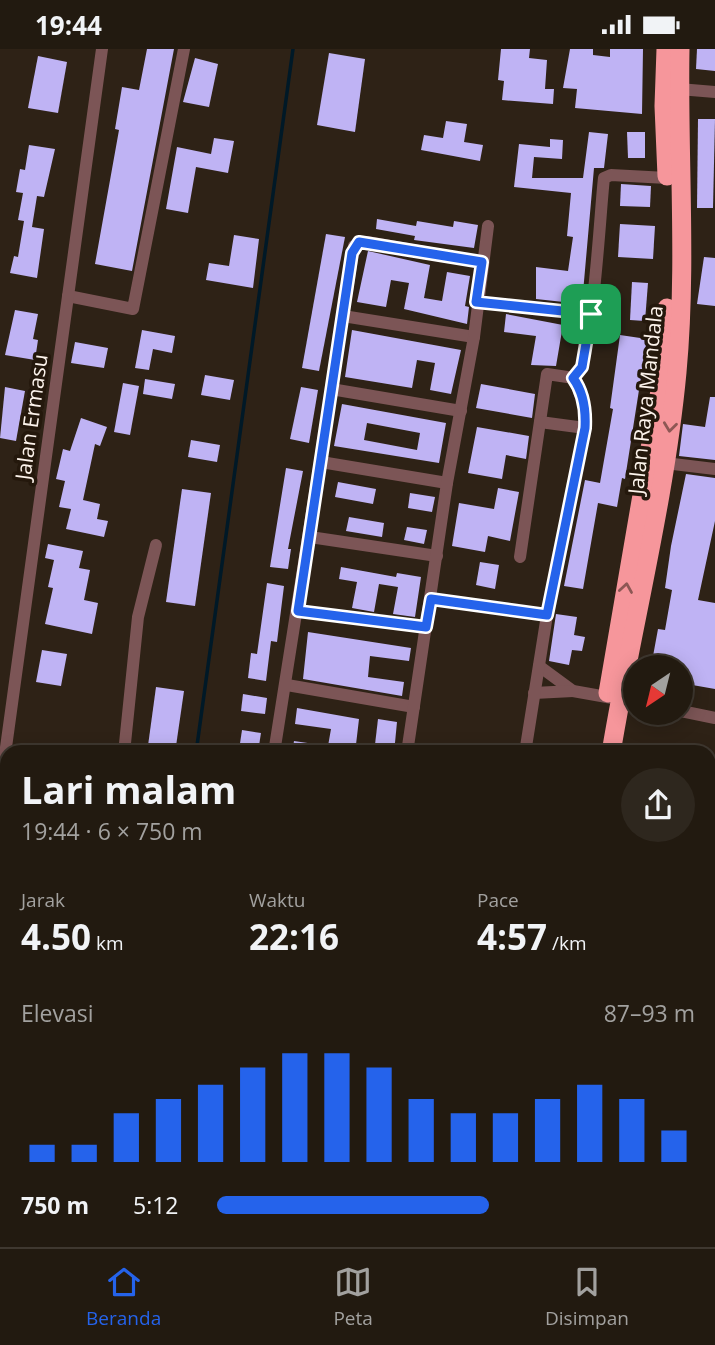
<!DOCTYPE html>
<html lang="id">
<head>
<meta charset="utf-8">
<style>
	:root { --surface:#221a10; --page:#2e271e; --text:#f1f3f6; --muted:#a2a19f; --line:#3f3830; --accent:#2563eb }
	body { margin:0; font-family:"Open Sans",sans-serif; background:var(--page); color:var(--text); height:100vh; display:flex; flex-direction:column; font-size:26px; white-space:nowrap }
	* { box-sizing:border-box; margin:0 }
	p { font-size:23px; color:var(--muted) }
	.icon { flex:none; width:38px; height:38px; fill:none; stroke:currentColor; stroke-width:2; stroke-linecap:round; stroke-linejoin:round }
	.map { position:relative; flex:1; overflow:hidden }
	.panel { position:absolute; left:0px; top:696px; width:716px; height:502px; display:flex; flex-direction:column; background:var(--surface); border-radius:21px 21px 0 0; box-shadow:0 4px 18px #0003,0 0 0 2px var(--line) }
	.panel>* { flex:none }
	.needle { width:46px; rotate:215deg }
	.controls { position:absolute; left:623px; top:606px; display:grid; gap:14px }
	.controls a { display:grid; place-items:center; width:70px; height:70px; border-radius:50%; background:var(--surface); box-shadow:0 4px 18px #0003,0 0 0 2px var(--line); font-size:35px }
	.pin { position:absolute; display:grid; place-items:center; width:60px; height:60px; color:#fff; margin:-30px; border-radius:14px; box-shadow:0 4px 10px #0006 }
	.round { display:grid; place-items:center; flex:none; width:74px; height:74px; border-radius:37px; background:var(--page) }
	.headline { display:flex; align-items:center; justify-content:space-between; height:119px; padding:0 21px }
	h1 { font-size:38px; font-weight:700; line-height:52px }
	.stats { display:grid; grid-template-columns:repeat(3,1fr); gap:10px; height:119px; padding:7px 21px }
	.stats div { display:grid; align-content:center }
	.stats b { font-size:35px; font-weight:700 }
	.stats small { font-size:19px; font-weight:400 }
	.stats p { font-size:19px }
	.chart { height:196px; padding:14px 21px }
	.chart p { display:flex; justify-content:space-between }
	.chart svg { width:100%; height:126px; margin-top:7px; stroke:var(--accent); stroke-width:6 }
	ul { padding:0 21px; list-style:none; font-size:23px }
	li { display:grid; grid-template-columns:112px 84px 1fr; align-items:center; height:52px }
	li i { height:18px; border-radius:9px; background:var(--accent) }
	.status { display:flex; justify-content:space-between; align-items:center; height:49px; padding:0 35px; background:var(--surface); direction:ltr }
	.status svg { height:19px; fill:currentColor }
	.menu { display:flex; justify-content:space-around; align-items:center; height:98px; border-top:2px solid var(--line); background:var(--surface); font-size:19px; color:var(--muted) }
	.menu a { display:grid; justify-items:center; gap:4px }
	.menu .selected { color:var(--accent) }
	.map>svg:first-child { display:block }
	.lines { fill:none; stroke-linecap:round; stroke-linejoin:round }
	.stream { stroke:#001927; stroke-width:3.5 }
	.building { fill:#bfb3f4; fill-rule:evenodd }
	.minor { stroke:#7c5556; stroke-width:12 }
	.highway { stroke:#f6969b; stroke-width:19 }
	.oneway { stroke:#8d5754 }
	.route-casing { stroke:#fff; stroke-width:14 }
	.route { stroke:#2563eb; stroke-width:9 }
	.labels { text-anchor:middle; stroke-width:7; stroke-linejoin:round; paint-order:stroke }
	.street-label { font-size:21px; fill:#fcf3eb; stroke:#24180c }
</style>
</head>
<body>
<div class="status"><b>19:44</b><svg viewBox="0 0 49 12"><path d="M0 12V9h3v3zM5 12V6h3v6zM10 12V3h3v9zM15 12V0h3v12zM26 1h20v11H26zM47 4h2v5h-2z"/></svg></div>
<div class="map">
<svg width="715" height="1198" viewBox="0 0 715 1198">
	<rect width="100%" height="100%" fill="#2e2216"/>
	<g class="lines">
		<g class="stream">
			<path d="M196 704 293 0"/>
			<path d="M111 1198 112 1192"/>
		</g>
	</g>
	<g class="building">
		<path d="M147 0H174L132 222 95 215 119 81 115 80 122 38 139 41Z"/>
		<path d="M501 0H530L529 9 547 11 545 40H554L553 55 502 51 504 32 498 31Z"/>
		<path d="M570 0H593V6L610 8V0H643L642 65 575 59 577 40 563 39Z"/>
		<path d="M697 0H715V22L696 20Z"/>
		<path d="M329 4 365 10 355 83 317 76Z"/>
		<path d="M38 7 67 13 58 64 28 59Z"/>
		<path d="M195 9 218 15 209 58 183 53Z"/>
		<path d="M698 70H715L713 159H697Z"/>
		<path d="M446 72 467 75 464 93 483 96 480 112 421 101 424 86 443 89Z"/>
		<path d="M589 83 608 85 604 119H594L582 255 536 250V218L568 222 573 188 567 187 571 144 514 138 519 95 550 98V90L563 91 562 110 534 108 532 129H583Z"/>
		<path d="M627 83H645V109H628Z"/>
		<path d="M214 89 234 92 228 124 196 118 188 164 166 160 177 98 211 105Z"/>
		<path d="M29 96 55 100 44 148 37 147 32 178 44 180 37 229 10 224 14 207 18 208 24 172 18 171 23 144 16 143 20 120 25 121Z"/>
		<path d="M621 135 651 137 650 158 620 157Z"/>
		<path d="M377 170 416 177 417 172 453 178 454 172 478 176 474 199 414 191 415 187 376 180Z"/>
		<path d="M620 175 655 177 653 210 618 208Z"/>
		<path d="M326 185 345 188 319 322 302 319Z"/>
		<path d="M234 186 259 190 253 239 206 231 209 214 229 217Z"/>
		<path d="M368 202 430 216 424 249 442 252 447 223 470 227 465 257 469 258 467 275 404 260 409 234 391 231 386 258 357 253Z"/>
		<path d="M704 208 715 209V257L697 255Z"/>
		<path d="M632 233 648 234 645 272 630 271Z"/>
		<path d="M15 261 38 265 33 290 38 291 35 311 5 306Z"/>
		<path d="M506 265 563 276 556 317 531 316 536 287 504 283Z"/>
		<path d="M142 281 175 287 172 304 153 300 149 321 135 319Z"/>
		<path d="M352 281 461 301 451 345 430 341 435 314 417 311 412 339 345 328Z"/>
		<path d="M620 286 647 290 625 430 622 429 617 458 598 454 583 540 564 537 585 431 600 434 613 360 610 359Z"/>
		<path d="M75 293 108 299 104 319 71 314Z"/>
		<path d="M205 326 234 331 230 351 201 346Z"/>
		<path d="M145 330 175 335 172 350 143 345Z"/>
		<path d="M123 334 139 337 130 386 114 383Z"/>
		<path d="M481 335 535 345 532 369 476 359Z"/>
		<path d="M5 338 25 342 16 392 0 389Z"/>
		<path d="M301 338 318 341 309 394 290 390Z"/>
		<path d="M710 348H715V411L679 407 683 375 705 378Z"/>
		<path d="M342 355 446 374 439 414 334 397ZM367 374 420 384 417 401 364 391Z"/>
		<path d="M81 369 107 378 100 397 95 395 83 451 100 455 97 470 108 472 104 488 66 480 71 460 59 458 65 432 56 430 63 400 70 402Z"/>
		<path d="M477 378 529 387 526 410 506 406 502 430 468 424Z"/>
		<path d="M191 391 220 396 217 413 188 408Z"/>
		<path d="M286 419 303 422 288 500H291L288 520 270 518Z"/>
		<path d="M686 425 715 429V472L698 551 715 554V640L681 634V618H651L658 580 665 581 672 541 665 539 671 497Z"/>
		<path d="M338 433 376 440 373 455 335 448Z"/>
		<path d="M498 439 519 443 510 492 488 487 485 503 452 497 459 454 494 460Z"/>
		<path d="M182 440 211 444 195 557 166 553Z"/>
		<path d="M410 444 435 448 432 463 408 459Z"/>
		<path d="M349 468 384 474 382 488 346 482Z"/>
		<path d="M407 478 427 481 424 495 404 491Z"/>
		<path d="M48 495 83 502 79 519 90 521 84 551 98 554 92 585 45 575 53 539 48 538 54 511 45 509Z"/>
		<path d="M480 513 499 516 495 540 476 536Z"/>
		<path d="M341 518 396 528 397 524 421 528 415 568 393 565 398 538 379 535 374 563 352 559 357 533 339 530Z"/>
		<path d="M267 534 284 537 277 593 271 592 266 632 248 629 251 604 257 605Z"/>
		<path d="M556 565 577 568 574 586 585 588 582 602 572 601 569 616 549 612Z"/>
		<path d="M308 583 411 599 409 612 370 607 368 628 404 633 402 647 303 630Z"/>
		<path d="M42 601 67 605 61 637 36 633Z"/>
		<path d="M156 638 184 642 175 704H147Z"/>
		<path d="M243 645 267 649 265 665 241 662Z"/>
		<path d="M297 659 359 670 355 704H292L294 692 328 697 331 680 295 675Z"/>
		<path d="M378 670 397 673 394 704H374Z"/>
		<path d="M242 681 261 684 258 703 239 701Z"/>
	</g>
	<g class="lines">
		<g class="minor">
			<path d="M679 40 715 43"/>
			<path d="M68 247 133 260 184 0"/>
			<path d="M476 253 591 265"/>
			<path d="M343 267 474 288"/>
			<path d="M574 329 585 359V379"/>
			<path d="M331 340 461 362"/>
			<path d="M321 413 447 434"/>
			<path d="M665 414 715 420"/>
			<path d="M310 488 437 507"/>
			<path d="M520 508 547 325 574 329C593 315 600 161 604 129L611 126 667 129"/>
			<path d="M431 550 547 566"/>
			<path d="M298 562 426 578"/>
			<path d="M539 617 573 642 635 653"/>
			<path d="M287 636 414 658"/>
			<path d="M534 644 573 642"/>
			<path d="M681 662 715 669"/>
			<path d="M124 704 138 568 156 496"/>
			<path d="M274 704 354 197 367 193 482 213"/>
			<path d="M407 704 447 434 474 288 488 177"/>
			<path d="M525 704 547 566 585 379 540 373"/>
			<path d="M0 742 102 0"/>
			<path d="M0 859 7 860"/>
			<path d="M709 872 715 874"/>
			<path d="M709 1095 715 1097"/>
			<path d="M237 1198 239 1192"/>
		</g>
		<g class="highway">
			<path d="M666 0 664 57 667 127"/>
			<path d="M608 644 663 324 667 259"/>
			<path d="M611 704C632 577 665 451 677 323 687 216 678 107 680 0"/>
			<path d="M509 1198 511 1192"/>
			<path d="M525 1198 526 1192"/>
		</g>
	</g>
	<defs><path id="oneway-chevron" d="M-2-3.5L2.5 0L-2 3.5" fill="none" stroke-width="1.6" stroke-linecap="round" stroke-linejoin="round" transform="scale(1.75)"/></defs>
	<g class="oneway">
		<use href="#oneway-chevron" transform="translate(670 378) rotate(97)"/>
		<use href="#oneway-chevron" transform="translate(626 539) rotate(-81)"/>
	</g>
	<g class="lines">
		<g class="route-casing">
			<path id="route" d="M359 193 482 213 476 253 591 265 582 318 573 329C584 344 586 361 585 379L547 566 431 550 426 578 298 562 352 204Z"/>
		</g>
		<use href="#route" class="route"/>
	</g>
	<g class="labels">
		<g class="street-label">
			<text transform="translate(646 351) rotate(-84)" y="7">Jalan Raya Mandala</text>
			<text transform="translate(32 368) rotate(-82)" y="7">Jalan Ermasu</text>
		</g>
	</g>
</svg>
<div class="controls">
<a><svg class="needle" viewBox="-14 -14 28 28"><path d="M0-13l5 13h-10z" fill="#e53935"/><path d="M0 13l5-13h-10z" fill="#a2a19f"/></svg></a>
</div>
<div class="pin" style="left:591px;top:265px;background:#1e9e55"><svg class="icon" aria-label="arrive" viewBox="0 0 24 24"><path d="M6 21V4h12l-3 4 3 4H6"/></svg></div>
<section class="panel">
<div class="headline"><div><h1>Lari malam</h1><p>19:44 · 6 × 750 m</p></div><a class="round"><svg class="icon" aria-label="share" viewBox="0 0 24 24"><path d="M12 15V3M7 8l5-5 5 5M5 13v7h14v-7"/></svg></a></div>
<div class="stats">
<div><p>Jarak</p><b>4.50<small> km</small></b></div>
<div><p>Waktu</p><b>22:16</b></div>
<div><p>Pace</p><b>4:57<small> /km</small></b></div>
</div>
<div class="chart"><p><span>Elevasi</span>87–93 m</p>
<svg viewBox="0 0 160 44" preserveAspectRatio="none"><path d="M5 44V38M15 44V38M25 44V27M35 44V22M45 44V17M55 44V11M65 44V6M75 44V6M85 44V11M95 44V22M105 44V27M115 44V27M125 44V22M135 44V17M145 44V22M155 44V33"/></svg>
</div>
<ul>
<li><b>750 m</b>5:12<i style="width:57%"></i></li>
</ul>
</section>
</div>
<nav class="menu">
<a class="selected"><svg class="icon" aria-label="home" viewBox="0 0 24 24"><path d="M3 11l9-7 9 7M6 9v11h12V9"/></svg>Beranda</a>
<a><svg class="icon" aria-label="map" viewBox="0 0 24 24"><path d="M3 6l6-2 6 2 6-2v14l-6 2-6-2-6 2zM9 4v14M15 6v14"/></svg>Peta</a>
<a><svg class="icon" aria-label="saved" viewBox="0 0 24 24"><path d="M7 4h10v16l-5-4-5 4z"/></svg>Disimpan</a>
</nav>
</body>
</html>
